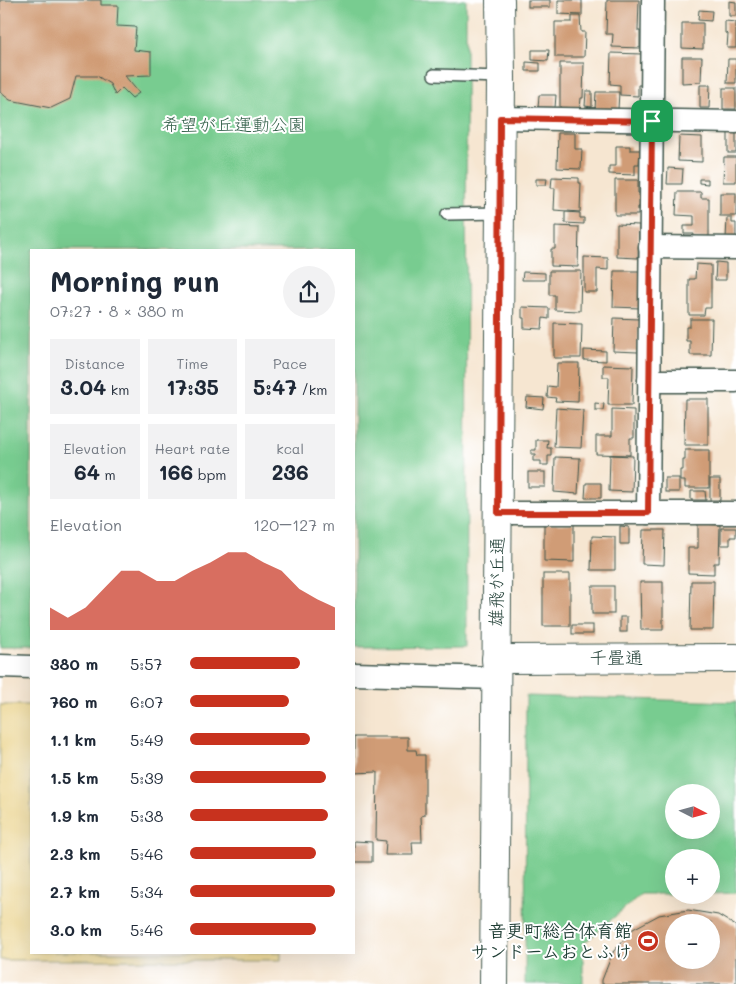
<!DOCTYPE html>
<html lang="en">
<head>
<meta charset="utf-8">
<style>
	:root { --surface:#fff; --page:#f2f2f3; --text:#1f2937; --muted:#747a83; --accent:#c8321e }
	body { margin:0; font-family:Mali,"Klee One",sans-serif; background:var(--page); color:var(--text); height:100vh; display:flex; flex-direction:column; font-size:19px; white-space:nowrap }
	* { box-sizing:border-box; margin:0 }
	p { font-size:16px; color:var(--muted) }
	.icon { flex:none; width:28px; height:28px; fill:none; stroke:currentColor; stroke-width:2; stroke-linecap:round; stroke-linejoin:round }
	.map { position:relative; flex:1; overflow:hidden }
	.panel { position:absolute; left:30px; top:249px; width:325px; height:705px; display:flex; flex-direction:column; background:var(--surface); border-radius:0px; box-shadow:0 5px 20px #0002 }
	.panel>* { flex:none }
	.needle { width:32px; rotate:96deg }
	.buttons { position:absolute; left:665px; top:784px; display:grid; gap:10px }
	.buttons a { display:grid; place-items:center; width:55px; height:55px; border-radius:50%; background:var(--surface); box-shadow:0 5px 20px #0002; font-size:25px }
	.pin { position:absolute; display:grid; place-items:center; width:42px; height:42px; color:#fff; margin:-21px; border-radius:10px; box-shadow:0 2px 8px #0006 }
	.round { display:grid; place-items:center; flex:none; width:52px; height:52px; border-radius:26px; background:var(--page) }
	.overview { display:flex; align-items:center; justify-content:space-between; height:85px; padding:0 20px }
	h1 { font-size:28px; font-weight:700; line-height:38px }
	.metrics { display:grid; grid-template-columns:repeat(3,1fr); gap:8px; height:85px; padding:5px 20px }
	.metrics div { display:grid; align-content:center; border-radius:0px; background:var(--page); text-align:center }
	.metrics b { font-size:21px; font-weight:700 }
	.metrics small { font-size:14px; font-weight:400 }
	.metrics p { font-size:14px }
	.chart { height:140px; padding:10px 20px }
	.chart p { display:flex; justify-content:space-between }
	.chart svg { width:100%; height:90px; margin-top:5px; fill:var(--accent); opacity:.7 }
	ul { padding:0 20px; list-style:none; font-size:16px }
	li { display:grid; grid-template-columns:80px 60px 1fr; align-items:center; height:38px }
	li i { height:12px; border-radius:6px; background:var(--accent) }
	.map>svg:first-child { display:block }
	.green { fill:#78cc90; stroke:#4c8462; fill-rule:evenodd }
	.sand { fill:#eeda9e; stroke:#868c69 }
	.building { fill:#d09c76; fill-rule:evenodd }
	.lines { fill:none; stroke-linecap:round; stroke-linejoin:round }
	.service-casing { stroke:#3f564c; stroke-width:14 }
	.minor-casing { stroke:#3f564c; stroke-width:25 }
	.tertiary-casing { stroke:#3f564c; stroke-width:30 }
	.service { stroke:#fff; stroke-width:11 }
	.minor { stroke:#fff; stroke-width:22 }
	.tertiary { stroke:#fff; stroke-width:28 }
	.route-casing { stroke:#fff; stroke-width:10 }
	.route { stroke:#c8321e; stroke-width:6 }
	.labels { text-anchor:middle; stroke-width:4; stroke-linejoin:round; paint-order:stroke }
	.park-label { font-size:18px; fill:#35614b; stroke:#fff }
	.street-label { font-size:18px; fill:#1f3d34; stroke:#fff }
	.poi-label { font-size:18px; font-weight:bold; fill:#1f3d34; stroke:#fff; text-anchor:end }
</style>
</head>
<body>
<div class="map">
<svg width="736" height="984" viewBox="0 0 736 984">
	<rect width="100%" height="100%" fill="#fff"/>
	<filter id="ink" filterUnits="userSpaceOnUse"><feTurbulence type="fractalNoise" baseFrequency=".02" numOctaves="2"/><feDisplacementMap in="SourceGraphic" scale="10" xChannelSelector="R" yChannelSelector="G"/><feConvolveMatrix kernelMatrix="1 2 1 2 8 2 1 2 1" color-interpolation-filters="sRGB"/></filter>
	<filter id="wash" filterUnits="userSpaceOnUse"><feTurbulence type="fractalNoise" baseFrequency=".0096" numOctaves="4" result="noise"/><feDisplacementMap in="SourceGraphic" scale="20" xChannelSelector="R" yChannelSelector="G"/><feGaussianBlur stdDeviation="1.12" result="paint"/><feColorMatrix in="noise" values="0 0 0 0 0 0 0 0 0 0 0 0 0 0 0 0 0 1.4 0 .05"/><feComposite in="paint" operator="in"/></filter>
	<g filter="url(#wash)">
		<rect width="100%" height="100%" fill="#f6e6d1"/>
		<g class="green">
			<path d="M0 0H466L467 646 354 647V250H31V648H0Z"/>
			<path d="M526 696 736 702V893L711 894V858H674V894H641L583 944V984H525ZM674 792H711V830H674Z"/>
		</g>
		<path class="sand" d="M0 705H31V952H281V960H0Z"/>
		<g id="blocks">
			<g class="building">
				<path d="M0 0H101V5H118L117 26 136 27 134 50 151 52V75L125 76 139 93 132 98 122 88 115 95 110 84 97 76H76L70 99 51 108 10 100 0 92Z"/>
				<rect x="528" y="0" width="22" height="7"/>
				<path d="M558 0H582V15L558 14Z"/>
				<path d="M607 0H639L638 31H640V48L612 47 613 34H606Z"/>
				<path d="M729 1 736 2V16H729Z"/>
				<path d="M699 10 712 11 711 21 698 20Z"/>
				<path d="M572 16H580L581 32H585L584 57H555V22H572Z"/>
				<path d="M725 21 736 22V48H727L728 34 725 33Z"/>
				<path d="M682 23H703V49L682 48Z"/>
				<path d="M532 50H549L548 61 532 60Z"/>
				<path d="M611 53 642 54 641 85H638V96L620 95V85L610 84Z"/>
				<path d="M682 57H702L701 82 682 83Z"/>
				<path d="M728 59H736V83H727Z"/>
				<path d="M526 62 540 63V71H526Z"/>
				<path d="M560 63H584L583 98H581L580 108H560Z"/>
				<path d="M700 85H710L709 108H700Z"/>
				<rect x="723" y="88" width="13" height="21"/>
				<path d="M586 91H592V107L585 106Z"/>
				<path d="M596 92H619L618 109H595Z"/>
				<path d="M539 95H556L555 108H538Z"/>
				<path d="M558 133H575V149H582L581 169 557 168Z"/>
				<rect x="728" y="133" width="8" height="20"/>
				<path d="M679 136 702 137V162L678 161Z"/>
				<path d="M616 146H630V150H640L639 164H635V175L609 174V166H616Z"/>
				<path d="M724 157H736V182H723Z"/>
				<path d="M668 168 683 169 682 184H667Z"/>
				<path d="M552 177 579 178V183H581L580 212 554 210 555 188H551Z"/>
				<path d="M536 179H547L546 185H536Z"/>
				<path d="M699 179H708V184L699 183Z"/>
				<path d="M615 180H638V193L642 194V207H638V215H615Z"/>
				<path d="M677 192H701V198H709V239H693L694 234H684V226H694V216L676 215Z"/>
				<rect x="720" y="193" width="16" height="23"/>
				<path d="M565 212 580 213V218H584V224L565 223Z"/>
				<path d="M727 218H732V223H736V240L726 239Z"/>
				<path d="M617 224 639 225 638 258 617 257Z"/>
				<path d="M555 226 579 227 578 267 551 266V249H555Z"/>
				<path d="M584 257 608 258V270L597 269V292H584Z"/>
				<path d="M716 262 726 263V280H715Z"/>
				<path d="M696 264 711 265V308H705L704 315H689V279H695Z"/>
				<path d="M549 271H581L580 311 555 310V295H549Z"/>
				<path d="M614 271H641L640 308 613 307Z"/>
				<path d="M523 272 545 273V280H522Z"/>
				<path d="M522 307 549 308V319L543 318 542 329 524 328V318H522Z"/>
				<path d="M614 318 639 319 638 352 613 351Z"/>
				<path d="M690 319H712L711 355H690V341H686V327H690Z"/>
				<path d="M554 323 582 324 581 358H554Z"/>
				<path d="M584 350 606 351V361L584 360Z"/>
				<path d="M557 363H579L578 402 555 401 556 398 547 397 548 386 556 387Z"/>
				<path d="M603 365 633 366 632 405H608L609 377H603Z"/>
				<path d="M527 397 544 398 543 409 526 407Z"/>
				<path d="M685 399H708V445H684Z"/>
				<path d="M595 403 604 404 603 410H595Z"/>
				<path d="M556 408 583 410 581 448 554 447Z"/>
				<path d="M612 409 634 410V438H630V455L596 454V436H612Z"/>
				<path d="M536 440H548L547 448H551V456H548V465H541V461H533V456H536V454H531V450H536Z"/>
				<path d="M685 450H709V488H685V481H680V470H683V460H685Z"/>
				<path d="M610 455 633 456 632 492 609 491Z"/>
				<path d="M555 457 580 458 578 494 554 492Z"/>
				<rect x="528" y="472" width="17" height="15"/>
				<rect x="665" y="478" width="14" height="14"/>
				<rect x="710" y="479" width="10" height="21"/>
				<path d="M586 483H601V498H585Z"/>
				<path d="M691 491H705L706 500H691Z"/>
				<path d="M544 524H574V562L544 561Z"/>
				<path d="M698 524 720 525 719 563H714V574L688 573V548H698Z"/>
				<path d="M620 526 629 527V544H620Z"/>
				<path d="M721 528H736V537H730V545H721Z"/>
				<path d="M643 530H665L664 565 642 564Z"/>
				<path d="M592 536 615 537V570H591Z"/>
				<rect x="543" y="574" width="27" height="52"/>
				<path d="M691 581H714L713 630H690Z"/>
				<path d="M640 582H663V630H641Z"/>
				<rect x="592" y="586" width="22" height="28"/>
				<rect x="620" y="617" width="7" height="15"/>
				<rect x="572" y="625" width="21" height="9"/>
				<path d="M354 737H408V750H416L417 755H425V815L421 816 422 842H412L413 855H385L386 841 376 840 377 772 354 773Z"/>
				<path d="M354 841 372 842V862H354Z"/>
				<path d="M688 910 718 915 736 926V984H602V980L613 952 633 929 659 915ZM674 922H711V960H674Z"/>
			</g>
		</g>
	</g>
	<g filter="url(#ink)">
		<use href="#blocks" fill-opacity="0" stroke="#3f564c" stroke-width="1"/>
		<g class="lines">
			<g class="service-casing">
				<g id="service">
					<path d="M434 75 501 77"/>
					<path d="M447 214 500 213"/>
				</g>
			</g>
			<g class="minor-casing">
				<g id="minor">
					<path d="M500 118 736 122"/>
					<path d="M650 247 736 248"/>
					<path d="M649 381H736"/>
					<path d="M498 513H736"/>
					<path d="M648 513 653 0"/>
					<path d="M0 666 31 667"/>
					<path d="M354 674 496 678"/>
				</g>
			</g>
			<g class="tertiary-casing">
				<g id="tertiary">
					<path d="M496 659 736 658"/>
					<path d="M494 984 501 77 500 0"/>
				</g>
			</g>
			<use href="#service" class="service"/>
			<use href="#minor" class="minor"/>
			<use href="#tertiary" class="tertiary"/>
		</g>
	</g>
	<g class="lines" filter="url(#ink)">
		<g class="route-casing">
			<path id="route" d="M500 118 652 121 648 513H498Z"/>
		</g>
		<use href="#route" class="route"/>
	</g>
	<defs>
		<g id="stadium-disc" transform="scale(1.125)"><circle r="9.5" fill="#c8321e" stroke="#fff"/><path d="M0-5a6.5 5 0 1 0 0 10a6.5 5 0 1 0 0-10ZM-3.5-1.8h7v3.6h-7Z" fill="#fff"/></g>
	</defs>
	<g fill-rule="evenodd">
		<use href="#stadium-disc" x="648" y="941"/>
	</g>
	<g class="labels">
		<g class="park-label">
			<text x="234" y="131">希望が丘運動公園</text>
		</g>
		<g class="street-label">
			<text transform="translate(497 582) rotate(-89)" y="6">雄飛が丘通</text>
			<text x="616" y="664">千畳通</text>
		</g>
		<g class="poi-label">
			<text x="632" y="937">音更町総合体育館<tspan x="632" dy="21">サンドームおとふけ</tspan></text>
		</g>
	</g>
</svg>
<div class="buttons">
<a><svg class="needle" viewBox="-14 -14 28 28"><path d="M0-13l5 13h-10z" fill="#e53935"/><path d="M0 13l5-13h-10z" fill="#747a83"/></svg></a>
<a>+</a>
<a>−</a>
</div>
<div class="pin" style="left:652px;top:121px;background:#1e9e55"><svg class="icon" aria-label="arrive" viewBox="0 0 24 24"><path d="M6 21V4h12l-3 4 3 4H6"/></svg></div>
<section class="panel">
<div class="overview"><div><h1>Morning run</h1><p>07:27 · 8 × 380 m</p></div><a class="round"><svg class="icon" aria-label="share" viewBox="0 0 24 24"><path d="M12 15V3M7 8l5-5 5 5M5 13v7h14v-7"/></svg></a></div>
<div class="metrics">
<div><p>Distance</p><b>3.04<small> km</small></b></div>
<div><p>Time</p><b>17:35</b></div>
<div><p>Pace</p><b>5:47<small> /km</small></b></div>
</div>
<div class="metrics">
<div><p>Elevation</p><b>64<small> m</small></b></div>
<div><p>Heart rate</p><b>166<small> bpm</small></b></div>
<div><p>kcal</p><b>236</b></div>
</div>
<div class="chart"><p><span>Elevation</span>120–127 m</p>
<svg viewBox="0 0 160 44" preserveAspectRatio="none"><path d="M0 44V33L10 38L20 33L30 24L40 15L50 15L60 20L70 20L80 15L90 11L100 6L110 6L120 11L130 15L140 24L150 29L160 33V44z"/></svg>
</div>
<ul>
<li><b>380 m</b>5:57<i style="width:76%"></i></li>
<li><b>760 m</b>6:07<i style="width:68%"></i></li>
<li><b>1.1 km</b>5:49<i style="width:83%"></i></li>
<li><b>1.5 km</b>5:39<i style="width:94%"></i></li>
<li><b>1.9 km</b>5:38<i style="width:95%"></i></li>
<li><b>2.3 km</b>5:46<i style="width:87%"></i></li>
<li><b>2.7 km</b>5:34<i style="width:100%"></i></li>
<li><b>3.0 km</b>5:46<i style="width:87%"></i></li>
</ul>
</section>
</div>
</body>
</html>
